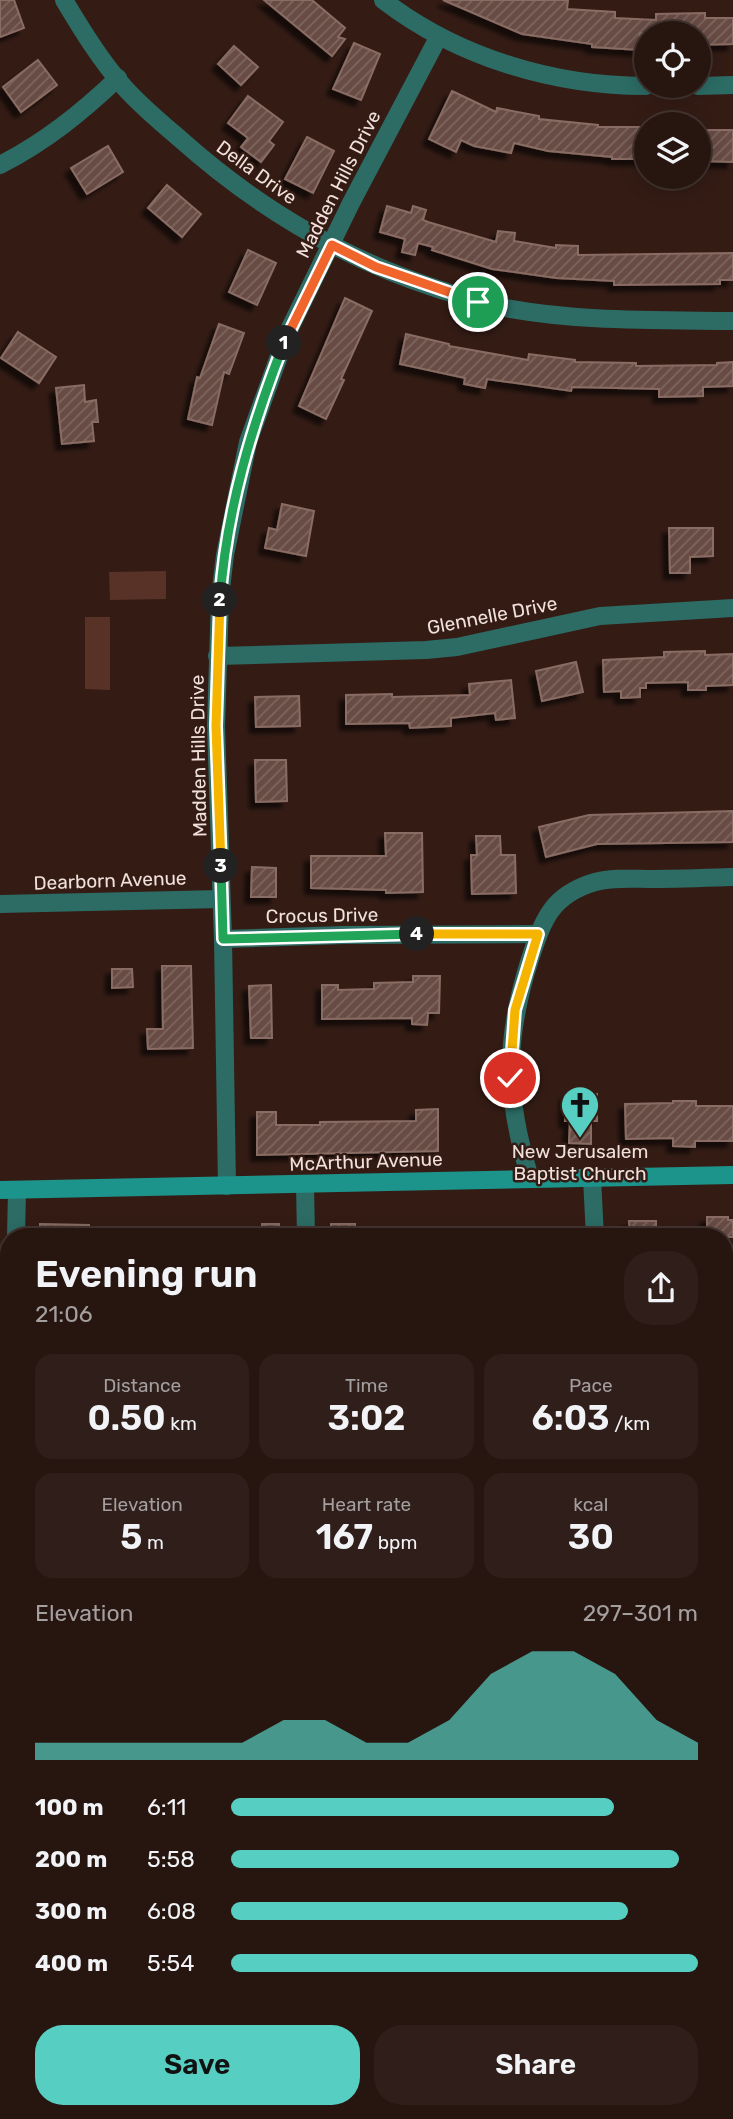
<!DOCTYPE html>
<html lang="en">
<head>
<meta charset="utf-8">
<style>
	:root { --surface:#271510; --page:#2f1e19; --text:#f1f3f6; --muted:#a49f9f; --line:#433430; --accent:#57cec2 }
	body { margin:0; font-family:Rubik,sans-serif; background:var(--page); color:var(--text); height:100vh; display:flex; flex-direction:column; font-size:26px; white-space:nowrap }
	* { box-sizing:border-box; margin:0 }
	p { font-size:23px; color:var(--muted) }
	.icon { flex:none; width:38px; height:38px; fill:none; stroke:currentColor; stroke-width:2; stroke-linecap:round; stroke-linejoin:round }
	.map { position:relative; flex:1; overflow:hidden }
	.drawer { position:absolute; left:0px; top:1228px; width:733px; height:891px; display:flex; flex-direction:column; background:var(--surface); border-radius:28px 28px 0 0; box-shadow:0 4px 18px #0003,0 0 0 2px var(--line) }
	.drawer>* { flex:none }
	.controls { position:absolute; left:634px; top:21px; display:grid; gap:14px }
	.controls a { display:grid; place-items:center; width:77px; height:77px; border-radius:50%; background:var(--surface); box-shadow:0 4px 18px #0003,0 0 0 2px var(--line); font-size:35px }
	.pin { position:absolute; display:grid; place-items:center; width:60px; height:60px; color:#fff; margin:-30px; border:4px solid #fff; border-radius:50%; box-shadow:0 2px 7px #0007 }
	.km { position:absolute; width:35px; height:35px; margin:-18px; border-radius:50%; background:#222; color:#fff; font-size:19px; line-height:35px; text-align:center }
	.round { display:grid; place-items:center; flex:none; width:74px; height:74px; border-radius:28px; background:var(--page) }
	.head { display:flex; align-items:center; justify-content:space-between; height:119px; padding:0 35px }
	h1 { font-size:38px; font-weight:600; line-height:52px }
	.metrics { display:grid; grid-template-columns:repeat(3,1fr); gap:10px; height:119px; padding:7px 35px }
	.metrics div { display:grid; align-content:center; border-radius:18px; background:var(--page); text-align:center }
	.metrics b { font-size:35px; font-weight:600 }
	.metrics small { font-size:19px; font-weight:400 }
	.metrics p { font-size:19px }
	.chart { height:196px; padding:14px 35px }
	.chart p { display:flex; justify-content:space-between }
	.chart svg { width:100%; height:126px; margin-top:7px; fill:var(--accent); opacity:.7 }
	.button { display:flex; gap:14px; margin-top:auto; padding:14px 35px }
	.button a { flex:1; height:80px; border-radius:28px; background:var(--accent); color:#111; font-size:28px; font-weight:600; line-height:80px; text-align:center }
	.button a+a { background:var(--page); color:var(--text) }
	ul { padding:0 35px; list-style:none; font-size:23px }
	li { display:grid; grid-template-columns:112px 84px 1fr; align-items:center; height:52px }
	li i { height:18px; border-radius:9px; background:var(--accent) }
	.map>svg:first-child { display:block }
	.park { fill:#593227 }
	.building { fill:url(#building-hatch); stroke:#896c63; stroke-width:2; filter:url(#shadow) }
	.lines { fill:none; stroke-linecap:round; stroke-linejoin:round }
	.street { stroke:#2c6c65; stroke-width:18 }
	.secondary { stroke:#1c948b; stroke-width:18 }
	.primary { stroke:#42afa5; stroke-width:18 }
	.split-1-casing { stroke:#fff; stroke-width:14 }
	.split-2-casing { stroke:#fff; stroke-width:14 }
	.split-3-casing { stroke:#fff; stroke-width:14 }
	.split-4-casing { stroke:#fff; stroke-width:14 }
	.split-5-casing { stroke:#fff; stroke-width:14 }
	.split-1 { stroke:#f0652b; stroke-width:9 }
	.split-2 { stroke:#22a559; stroke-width:9 }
	.split-3 { stroke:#f5b400; stroke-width:9 }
	.split-4 { stroke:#22a559; stroke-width:9 }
	.split-5 { stroke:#f5b400; stroke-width:9 }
	.labels { text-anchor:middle; stroke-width:5; stroke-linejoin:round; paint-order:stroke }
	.street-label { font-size:19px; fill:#f1e0db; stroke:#341c15 }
	.poi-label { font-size:19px; fill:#f1e0db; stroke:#341c15 }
</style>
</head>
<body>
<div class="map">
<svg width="733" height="2119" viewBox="0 0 733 2119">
	<defs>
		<pattern id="building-hatch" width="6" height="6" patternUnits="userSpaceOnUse" patternTransform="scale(1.75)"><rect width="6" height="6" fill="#674c44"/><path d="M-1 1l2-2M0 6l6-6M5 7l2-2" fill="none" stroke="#7d665e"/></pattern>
		<filter id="shadow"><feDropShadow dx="-6" dy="6" stdDeviation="2" flood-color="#0009"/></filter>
	</defs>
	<rect width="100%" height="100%" fill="#341c15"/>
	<g class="park">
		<path d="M166 571V599L110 600 109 572Z"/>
		<path d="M85 617H110V690L85 689Z"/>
	</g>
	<g class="building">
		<path d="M0 0H14L24 28 0 37Z"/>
		<path d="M264 0H312L345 28 338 37 345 39 332 56Z"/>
		<path d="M443 0H568L567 9 615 12V18L656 20V14L705 13V18H733V44L698 45V33H640L639 50 592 47V44L522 34Z"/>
		<path d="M354 43 380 54 361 100 333 89Z"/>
		<path d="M234 46 258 67 241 85 218 64Z"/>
		<path d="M38 60 57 85 21 112 3 87Z"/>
		<path d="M452 91 496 112 497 108 539 116V119L598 125V127H646V159H612V157L548 151 514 143 511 153 474 146 461 140 456 152 429 139Z"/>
		<path d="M248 96 283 122 269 141 274 145 261 162 241 147 248 138 228 123Z"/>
		<path d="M698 130H733V162L698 161Z"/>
		<path d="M307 137 334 151 313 193 285 179Z"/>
		<path d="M108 146 123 172 87 194 71 168Z"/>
		<path d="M167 185 201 214 182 237 148 208Z"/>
		<path d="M387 206 411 213 413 206 426 210 423 220 428 222 496 242 498 231 515 233 514 241 556 248V245L578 246V255L733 253V280H720V284L614 285V281L556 278 492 269 432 250 433 247 418 243 415 255 402 252 405 239 380 232Z"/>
		<path d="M248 250 276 263 257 305 229 292Z"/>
		<path d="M345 298 372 311 341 379 344 380 326 419 299 406Z"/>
		<path d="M219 324 244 333 229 374 224 372 212 425 188 419 197 377 200 378Z"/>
		<path d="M18 332 56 357 39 383 1 358Z"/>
		<path d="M406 334 449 344V346L528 360 529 354 575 360V362L636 363V366L717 365V363L733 362V386L703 387V396L659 397V389L572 387 571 391 487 379 485 388 464 384 465 378 400 364Z"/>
		<path d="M84 385 85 402 96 400 98 422H92L94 441 62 444 56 388Z"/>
		<path d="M282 504 314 511 306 556 265 548 269 528 277 530Z"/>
		<path d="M669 528H713V556L690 557V573H670Z"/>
		<path d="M705 651V655L733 654V685L706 686V690H688V682L646 683V688H640V697L621 698V691L604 692 603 660 664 657V652Z"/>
		<path d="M576 662 583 692 542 701 536 671Z"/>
		<path d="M511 680 515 718 496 720 495 713 451 718V726L410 728 409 723 346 724V695L392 694V697L470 695 469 684Z"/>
		<path d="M299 696 300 726 256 727 255 697Z"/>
		<path d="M255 760H286L287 801 256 802Z"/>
		<path d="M733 811V842L597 844 546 857 539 827 589 815Z"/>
		<path d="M385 833H422L423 892 386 893V890L311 888V856H386Z"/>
		<path d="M476 836H500L501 855H515L516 893 472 894 471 855H477Z"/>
		<path d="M252 867 276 868V897H251Z"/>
		<path d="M162 966H191L193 1048 148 1049 147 1029H163Z"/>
		<path d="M112 969H132L133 987 112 988Z"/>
		<path d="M413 976H440L439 1013H428L427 1025 412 1024V1018L322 1019V985H338V990L374 989V983L413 982Z"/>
		<path d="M271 985 272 1038H251L249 986Z"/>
		<path d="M566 1094H597V1121H591V1144L569 1143 570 1121H565Z"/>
		<path d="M673 1101H696V1106H733V1141H695V1147L673 1146V1138L626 1139 625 1104 673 1103Z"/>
		<path d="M438 1109V1151L257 1155V1112H276V1125H320V1122L416 1121V1110Z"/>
		<path d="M707 1217H728V1220H733V1237H707Z"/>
		<path d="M629 1221H656V1237H630Z"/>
		<path d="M40 1224 89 1225V1237H40Z"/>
		<rect x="262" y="1224" width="17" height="13"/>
		<rect x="331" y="1224" width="24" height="13"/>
	</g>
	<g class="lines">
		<g class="street">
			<path d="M64 0C82 30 101 61 124 87 141 106 160 122 179 138 255 206 341 258 438 289 457 295 475 302 495 306 573 322 653 320 733 321"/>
			<path d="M383 0C457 57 553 86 646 86"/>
			<path d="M698 86 733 85"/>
			<path d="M0 165C45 142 81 113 118 78"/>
			<path d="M217 656 426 650 457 647 600 616 733 608"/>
			<path d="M0 904 221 899"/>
			<path d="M223 939 344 935 538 934"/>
			<path d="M530 1178C505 1096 504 1041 530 959 543 920 551 895 595 882 613 877 634 879 653 879 680 879 706 878 733 877"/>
			<path d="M592 1178 595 1237"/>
			<path d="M305 1185 306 1237"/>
			<path d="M227 1186 223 939 216 726 220 597 225 555 248 442 287 334 351 203 439 36"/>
			<path d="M16 1237 17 1191"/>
			<path d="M724 2020H733"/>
			<path d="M408 2110 415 2119"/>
		</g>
		<path class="secondary" d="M0 1190 733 1175"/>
		<g class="primary">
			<path d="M0 1910 9 1928"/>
			<path d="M95 2110 99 2119"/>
		</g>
	</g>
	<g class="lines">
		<g class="split-1-casing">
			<path id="split-1" d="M284 343 332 245 376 267 478 302"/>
		</g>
		<g class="split-2-casing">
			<path id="split-2" d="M220 600C226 511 252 425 284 343"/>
		</g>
		<g class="split-3-casing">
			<path id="split-3" d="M220 600 216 726 221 866"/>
		</g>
		<g class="split-4-casing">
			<path id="split-4" d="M221 866 223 939 417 934"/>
		</g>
		<g class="split-5-casing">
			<path id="split-5" d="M417 934H538L515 1010 510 1078"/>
		</g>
		<use href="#split-1" class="split-1"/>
		<use href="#split-2" class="split-2"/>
		<use href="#split-3" class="split-3"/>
		<use href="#split-4" class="split-4"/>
		<use href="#split-5" class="split-5"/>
	</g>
	<defs>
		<g id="church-pin" transform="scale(2.0125)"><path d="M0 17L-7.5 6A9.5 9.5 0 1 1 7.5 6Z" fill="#57cec2" stroke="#341c15"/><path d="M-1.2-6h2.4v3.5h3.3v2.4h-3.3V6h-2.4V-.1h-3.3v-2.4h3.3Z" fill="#111"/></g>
	</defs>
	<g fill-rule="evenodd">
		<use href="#church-pin" x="580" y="1105"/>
	</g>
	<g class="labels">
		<g class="street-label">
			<text transform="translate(257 172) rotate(36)" y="7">Della Drive</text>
			<text transform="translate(338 184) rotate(-63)" y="7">Madden Hills Drive</text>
			<text transform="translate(492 615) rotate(-11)" y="7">Glennelle Drive</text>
			<text transform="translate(198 756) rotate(-91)" y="7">Madden Hills Drive</text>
			<text transform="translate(110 880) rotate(-2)" y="7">Dearborn Avenue</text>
			<text transform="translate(322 915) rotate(-1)" y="7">Crocus Drive</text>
			<text transform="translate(366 1161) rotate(-2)" y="7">McArthur Avenue</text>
		</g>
		<g class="poi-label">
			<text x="580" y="1158">New Jerusalem<tspan x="580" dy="22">Baptist Church</tspan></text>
		</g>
	</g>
</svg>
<div class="controls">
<a><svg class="icon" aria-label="locate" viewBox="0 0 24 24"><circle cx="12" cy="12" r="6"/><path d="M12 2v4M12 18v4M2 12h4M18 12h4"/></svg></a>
<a><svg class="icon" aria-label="layers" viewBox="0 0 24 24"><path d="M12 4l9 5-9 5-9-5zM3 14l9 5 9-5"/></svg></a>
</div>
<div class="pin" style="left:478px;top:302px;background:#1e9e55"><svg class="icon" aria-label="arrive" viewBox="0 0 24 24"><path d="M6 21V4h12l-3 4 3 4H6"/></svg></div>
<div class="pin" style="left:510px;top:1078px;background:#d93025"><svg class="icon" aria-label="check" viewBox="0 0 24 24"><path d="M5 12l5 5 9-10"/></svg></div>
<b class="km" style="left:284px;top:343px">1</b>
<b class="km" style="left:220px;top:600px">2</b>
<b class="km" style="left:221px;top:866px">3</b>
<b class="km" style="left:417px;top:934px">4</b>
<section class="drawer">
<div class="head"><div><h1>Evening run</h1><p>21:06</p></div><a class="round"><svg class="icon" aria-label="share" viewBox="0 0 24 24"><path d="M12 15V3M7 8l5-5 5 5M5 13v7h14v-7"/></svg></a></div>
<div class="metrics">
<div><p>Distance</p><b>0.50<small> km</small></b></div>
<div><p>Time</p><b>3:02</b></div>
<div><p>Pace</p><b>6:03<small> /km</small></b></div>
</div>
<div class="metrics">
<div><p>Elevation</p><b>5<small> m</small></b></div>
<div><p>Heart rate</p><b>167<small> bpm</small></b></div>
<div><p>kcal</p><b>30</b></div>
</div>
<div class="chart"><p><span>Elevation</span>297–301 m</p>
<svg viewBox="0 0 160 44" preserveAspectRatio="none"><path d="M0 44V38L10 38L20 38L30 38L40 38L50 38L60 30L70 30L80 38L90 38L100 30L110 14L120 6L130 6L140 14L150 30L160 38V44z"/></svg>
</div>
<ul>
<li><b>100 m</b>6:11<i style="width:82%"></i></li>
<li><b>200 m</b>5:58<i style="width:96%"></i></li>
<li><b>300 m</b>6:08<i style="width:85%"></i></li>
<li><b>400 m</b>5:54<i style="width:100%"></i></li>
</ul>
<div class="button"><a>Save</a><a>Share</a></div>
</section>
</div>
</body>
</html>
